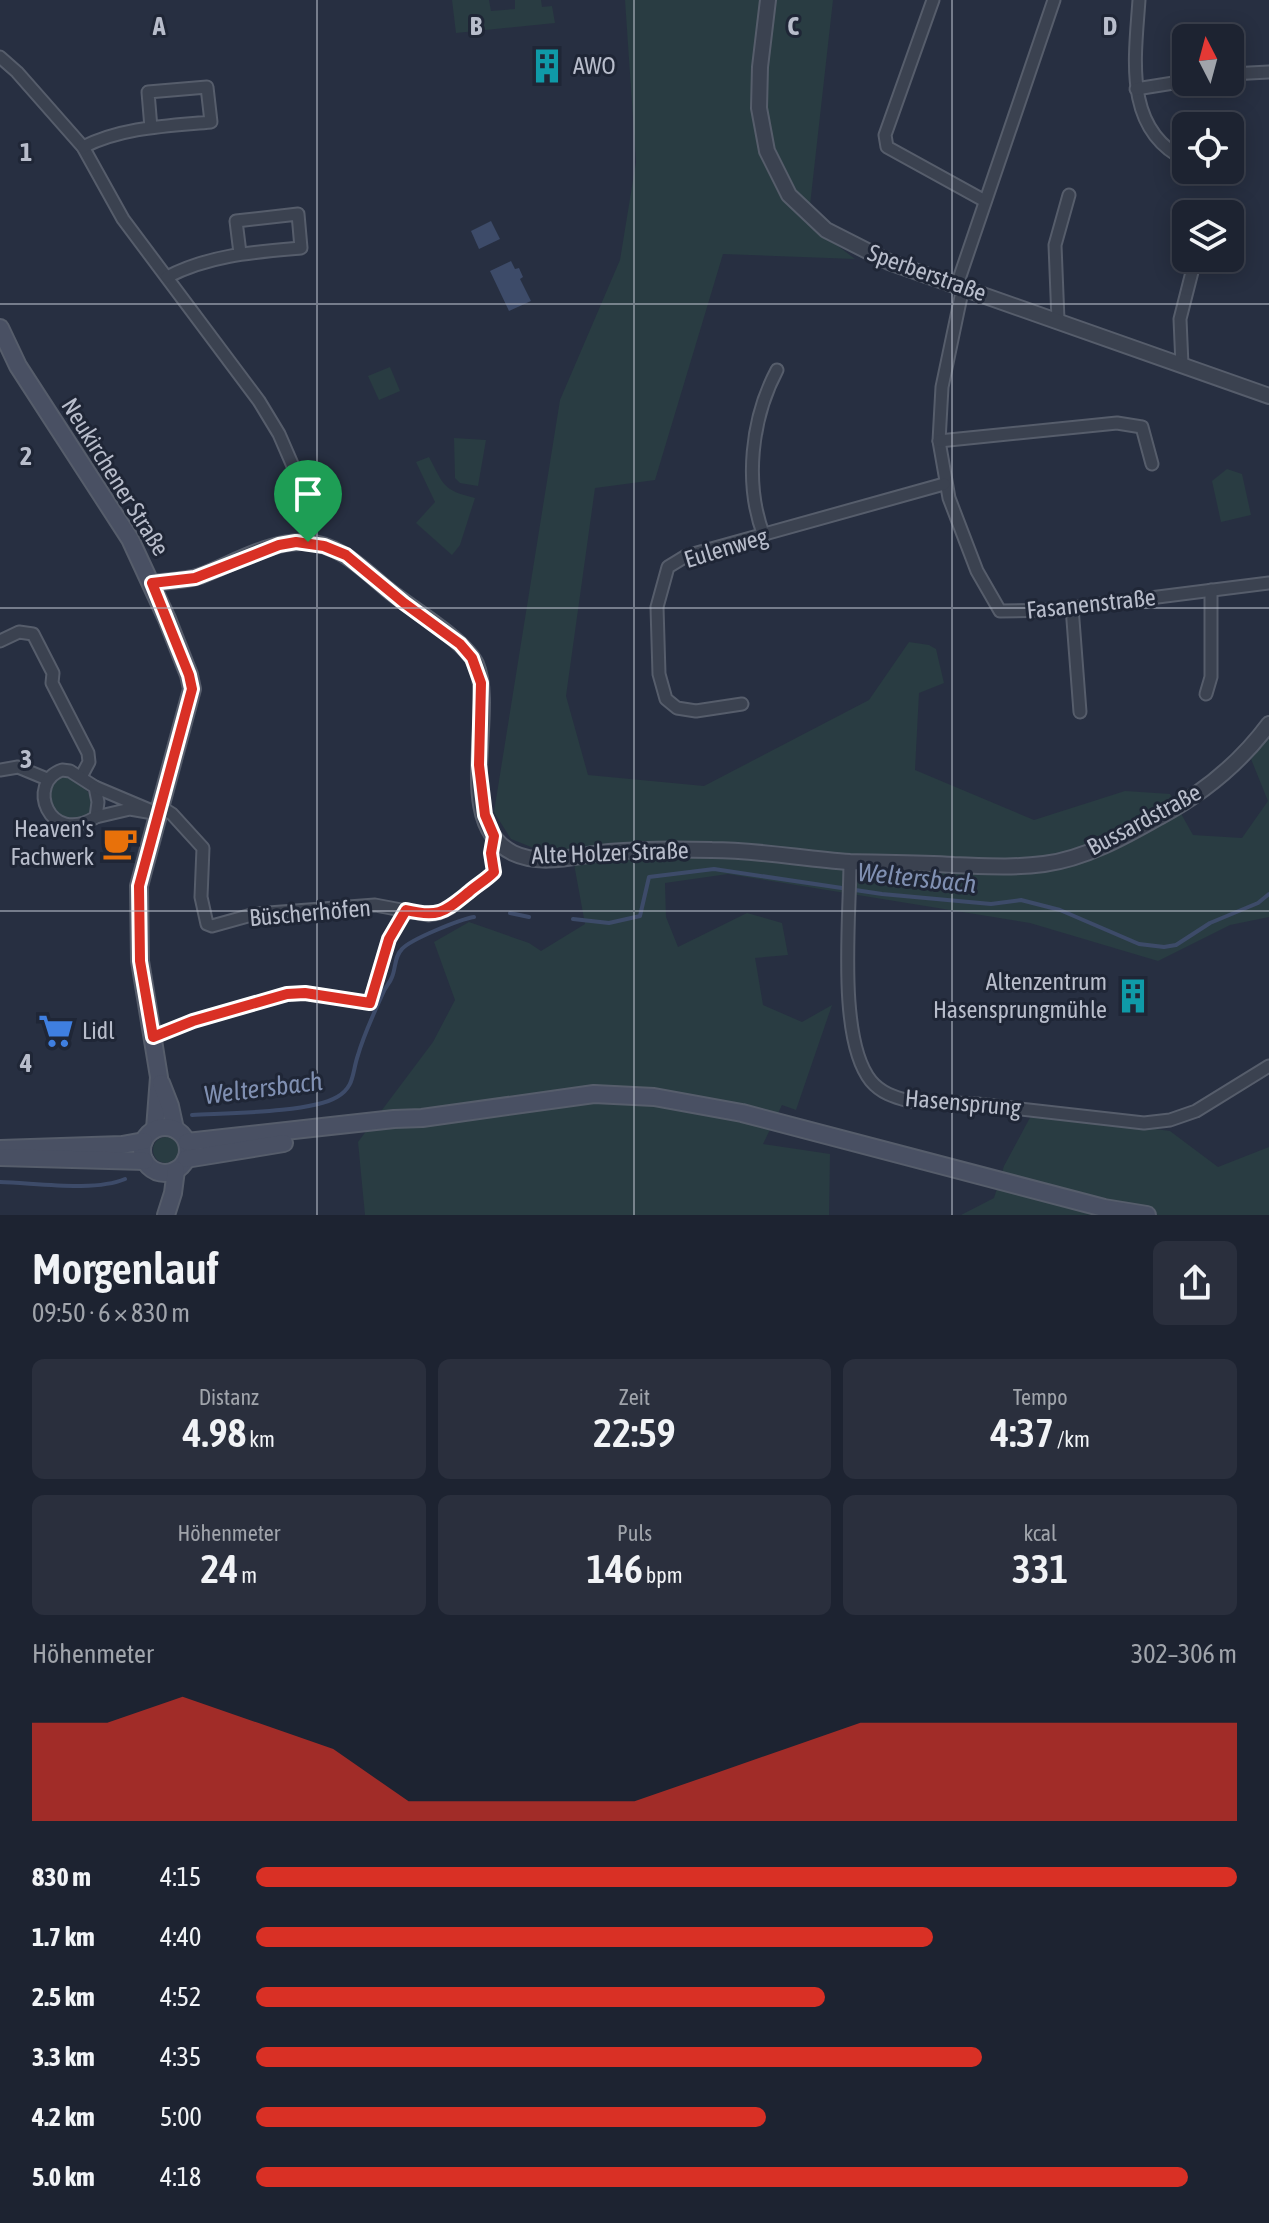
<!DOCTYPE html>
<html lang="de">
<head>
<meta charset="utf-8">
<style>
	:root { --surface:#1d2331; --page:#2a2f3d; --text:#f1f3f6; --muted:#a0a4ab; --line:#3b404d; --accent:#d93025 }
	body { margin:0; font-family:"Asap Condensed",sans-serif; background:var(--page); color:var(--text); height:100vh; display:flex; flex-direction:column; font-size:30px; white-space:nowrap }
	* { box-sizing:border-box; margin:0 }
	p { font-size:26px; color:var(--muted) }
	.icon { flex:none; width:44px; height:44px; fill:none; stroke:currentColor; stroke-width:2; stroke-linecap:round; stroke-linejoin:round }
	.map { position:relative; height:1215px; overflow:hidden }
	.side { display:flex; flex-direction:column; background:var(--surface); flex:1 }
	.side>* { flex:none }
	.needle { width:52px; rotate:354deg }
	.fabs { position:absolute; left:1172px; top:24px; display:grid; gap:16px }
	.fabs a { display:grid; place-items:center; width:72px; height:72px; border-radius:12px; background:var(--surface); box-shadow:0 4px 20px #0003,0 0 0 2px var(--line); font-size:40px }
	.pin { position:absolute; display:grid; place-items:center; width:68px; height:68px; color:#fff; margin:-82px -34px; border-radius:50% 50% 50% 0; rotate:-45deg; box-shadow:0 0 8px #0007 }
	.pin .icon { rotate:45deg }
	.round { display:grid; place-items:center; flex:none; width:84px; height:84px; border-radius:12px; background:var(--page) }
	.headline { display:flex; align-items:center; justify-content:space-between; height:136px; padding:0 32px }
	h1 { font-size:44px; font-weight:600; line-height:60px }
	.metrics { display:grid; grid-template-columns:repeat(3,1fr); gap:12px; height:136px; padding:8px 32px }
	.metrics div { display:grid; align-content:center; border-radius:12px; background:var(--page); text-align:center }
	.metrics b { font-size:40px; font-weight:600 }
	.metrics small { font-size:22px; font-weight:400 }
	.metrics p { font-size:22px }
	.chart { height:224px; padding:16px 32px }
	.chart p { display:flex; justify-content:space-between }
	.chart svg { width:100%; height:144px; margin-top:8px; fill:var(--accent); opacity:.7 }
	ul { padding:0 32px; list-style:none; font-size:26px }
	li { display:grid; grid-template-columns:128px 96px 1fr; align-items:center; height:60px }
	li i { height:20px; border-radius:10px; background:var(--accent) }
	.map>svg:first-child { display:block }
	.green { fill:#293c42 }
	.water { fill:#3d4b69 }
	.lines { fill:none; stroke-linecap:round; stroke-linejoin:round }
	.stream { stroke:#3d4b69; stroke-width:4 }
	.minor-casing { stroke:#565d6b; stroke-width:15 }
	.tertiary-casing { stroke:#565d6b; stroke-width:18 }
	.secondary-casing { stroke:#565d6b; stroke-width:20 }
	.minor { stroke:#3b4250; stroke-width:11 }
	.tertiary { stroke:#3b4250; stroke-width:14 }
	.secondary { stroke:#495063; stroke-width:16 }
	.route-casing { stroke:#fff; stroke-width:16 }
	.route { stroke:#d93025; stroke-width:10 }
	.grid { fill:none; stroke:#b8bdcb; stroke-width:2; stroke-opacity:0.55 }
	.labels { text-anchor:middle; stroke-width:6; stroke-linejoin:round; paint-order:stroke }
	.poi-label { font-size:24px; fill:#b8bdcb; stroke:#1f2636; text-anchor:start }
	.street-label { font-size:24px; fill:#b8bdcb; stroke:#1f2636 }
	.water-label { font-size:26px; font-style:italic; fill:#8090b2; stroke:#1f2636 }
	.grid-label { font-size:26px; text-anchor:middle; font-weight:bold; fill:#b8bdcb; stroke:#1f2636; stroke-width:6; stroke-linejoin:round; paint-order:stroke }
</style>
</head>
<body>
<div class="map">
<svg width="1269" height="1215" viewBox="0 0 1269 1215">
	<rect width="100%" height="100%" fill="#272f41"/>
	<g class="green">
		<path d="M452 0H489L491 11 515 9V0H541L542 7 552 6 555 23 456 33Z"/>
		<path d="M625 0H833L808 223 855 259 723 254 655 480 595 488 566 696 588 775 704 786 869 700 909 642 929 645 936 649 944 683 919 693 915 770 1034 820 1125 791 1170 794 1193 835 1242 838 1268 801 1251 759 1269 736V917L1230 925 1158 961 1030 923 728 874 665 883 666 917 678 947 747 913 782 923 788 955 755 958 763 1005 802 1022 832 1005 796 1110 782 1105 763 1144 830 1154 829 1215H365L358 1142 433 1042 455 1000 434 942 469 922 529 943 541 951 585 924 574 864 511 839 494 812 560 400 620 260 636 162Z"/>
		<path d="M390 367 400 391 379 400 368 376Z"/>
		<path d="M454 438 486 440 478 486 460 483 455 478Z"/>
		<path d="M429 457C444 485 442 490 475 498L460 545 452 555 416 523 435 502 416 462Z"/>
		<path d="M1227 469 1242 474 1251 515 1221 522 1212 481Z"/>
		<path d="M62 776C71 777 77 782 84 788 117 817 45 841 50 784Z"/>
		<path d="M1033 1112 1170 1131 1218 1167 1269 1147V1215H961L994 1198 1004 1166Z"/>
		<circle cx="166" cy="1150" r="13"/>
	</g>
	<g class="water">
		<path d="M491 221 500 239 479 249 471 231Z"/>
		<path d="M511 261 515 269 519 268 523 277 520 279 531 301 509 311 490 271Z"/>
	</g>
	<g class="lines">
		<g class="stream">
			<path d="M510 913 529 917"/>
			<path d="M573 919 609 923 640 916 649 877 714 869 882 894 991 904 1021 900 1060 910 1139 944 1164 947 1176 945 1210 923 1258 903 1269 894"/>
			<path d="M192 1115C225 1113 310 1113 337 1097 355 1087 352 1072 358 1055 364 1034 374 1013 383 993 385 987 390 983 392 977 396 968 394 957 402 949 411 939 461 919 474 917"/>
			<path d="M0 1182C36 1183 95 1192 125 1179"/>
		</g>
		<g class="minor-casing">
			<g id="minor">
				<path d="M933 0 885 135 887 147 985 201"/>
				<path d="M1139 0C1135 58 1123 130 1186 160"/>
				<path d="M0 57 17 72 83 147 123 219 259 401 279 434 299 480 307 505 308 542"/>
				<path d="M1230 74 1269 72"/>
				<path d="M1136 89 1186 81"/>
				<path d="M83 147C123 127 167 126 211 122L207 87 148 92 151 128"/>
				<path d="M1202 178 1203 170"/>
				<path d="M167 277C209 255 254 252 301 248L298 214 236 221 240 253"/>
				<path d="M957 285 1054 0"/>
				<path d="M963 287 942 387 939 441 949 498 977 571 1000 611 1055 610 1269 583"/>
				<path d="M1058 320 1055 245 1069 195"/>
				<path d="M1182 365 1180 319 1192 272V258"/>
				<path d="M939 441 1117 423 1142 427 1152 464"/>
				<path d="M764 536C744 484 751 419 777 370"/>
				<path d="M1072 607 1080 712"/>
				<path d="M0 641 19 632 33 634 53 673 52 683 88 753 89 762 81 777"/>
				<path d="M1206 694 1211 677V590"/>
				<path d="M742 704 696 711 677 708 666 699 659 674 657 607 668 567 686 556 944 484"/>
				<path d="M0 770 18 767 47 779"/>
				<path d="M62 770 70 771 95 787 98 802 96 817C48 847 26 782 62 770Z"/>
				<path d="M95 787 159 814 130 809 96 817"/>
				<path d="M161 807 172 814 203 848 201 897 207 924 212 926 255 914 375 905 428 915 439 913 450 908 494 872 491 853 494 836"/>
				<path d="M850 862C850 917 837 1039 871 1081 881 1093 894 1097 909 1101L977 1104 1144 1123 1170 1120 1196 1111 1269 1066"/>
				<path d="M153 1037 193 1021 287 994 305 993 370 1003 389 939 406 910"/>
			</g>
		</g>
		<g class="tertiary-casing">
			<g id="tertiary">
				<path d="M768 0 760 67 759 108 767 151 789 195 826 230 889 262 1269 396"/>
				<path d="M152 583C167 581 185 581 200 576 232 564 269 541 304 542 338 543 362 568 387 589 410 608 464 639 476 664 497 714 451 822 513 853 542 867 578 855 609 852 642 849 678 849 712 850 758 850 804 859 850 862 885 863 919 863 954 865 984 866 1014 868 1044 864 1084 859 1124 837 1159 817 1202 794 1240 763 1269 724"/>
			</g>
		</g>
		<g class="secondary-casing">
			<g id="secondary">
				<path d="M0 328 18 366 130 539 167 619 189 675 192 689 139 886 140 961 159 1077 155 1129"/>
				<path d="M161 1083 170 1106 175 1129"/>
				<circle cx="165" cy="1150" r="23"/>
				<path d="M187 1142 394 1119 422 1118 594 1094 654 1097 742 1113 1104 1208 1147 1215"/>
				<path d="M0 1149 122 1145 144 1141"/>
				<path d="M0 1157 145 1161"/>
				<path d="M186 1159 284 1143"/>
				<path d="M166 1215 173 1193 176 1170"/>
			</g>
		</g>
		<use href="#minor" class="minor"/>
		<use href="#tertiary" class="tertiary"/>
		<use href="#secondary" class="secondary"/>
	</g>
	<g class="lines">
		<g class="route-casing">
			<path id="route" d="M296 542 324 546 346 555 404 603 460 644 472 658 481 683 479 765 485 815 494 836 491 853 494 872C486 880 477 885 469 892 444 912 439 918 406 910L389 939 370 1003 305 993 287 994 193 1021 153 1037 140 961 139 886 192 689 189 675 152 583 195 578 279 545Z"/>
		</g>
		<use href="#route" class="route"/>
	</g>
	<path class="grid" d="M317 0V1215M634 0V1215M952 0V1215M0 304H1269M0 608H1269M0 911H1269"/>
	<defs>
		<g id="building-bare" transform="scale(2.76)"><path d="M-4-6H4V6H1V3H-1V6H-4ZM-2.5-4.3h1.7v1.8h-1.7ZM.8-4.3h1.7v1.8H.8ZM-2.5-1h1.7V.8h-1.7ZM.8-1h1.7V.8H.8Z" fill="#0f9aa8" stroke="#1f2636" stroke-width="2.5" paint-order="stroke"/></g>
		<g id="cafe-bare" transform="scale(2.76)"><path d="M-5.5-4.5H6V0H3Q3 3.5 0 3.5H-2.5Q-5.5 3.5-5.5 0ZM3-3.2v2h1.7v-2ZM-6 4.5H4V6H-6Z" fill="#e8710a" stroke="#1f2636" stroke-width="2.5" paint-order="stroke"/></g>
		<g id="supermarket-bare" transform="scale(2.76)"><path d="M-6-5.5h2.5l.6 2H6L4.5 2H-2.5L-4.4-4H-6ZM-1.5 3.2a1.3 1.3 0 1 0 .1 0ZM3 3.2a1.3 1.3 0 1 0 .1 0Z" fill="#3f7fe0" stroke="#1f2636" stroke-width="2.5" paint-order="stroke"/></g>
	</defs>
	<g fill-rule="evenodd">
		<use href="#building-bare" x="547" y="66"/>
		<use href="#cafe-bare" x="120" y="843"/>
		<use href="#building-bare" x="1133" y="996"/>
		<use href="#supermarket-bare" x="56" y="1031"/>
	</g>
	<g class="labels">
		<g class="poi-label">
			<text x="573" y="74">AWO</text>
			<text x="94" y="837" text-anchor="end">Heaven's<tspan x="94" dy="28">Fachwerk</tspan></text>
			<text x="1107" y="990" text-anchor="end">Altenzentrum<tspan x="1107" dy="28">Hasensprungmühle</tspan></text>
			<text x="82" y="1039">Lidl</text>
		</g>
		<g class="street-label">
			<text transform="translate(927 273) rotate(20)" y="8">Sperberstraße</text>
			<text transform="translate(115 477) rotate(58)" y="8">Neukirchener Straße</text>
			<text transform="translate(726 548) rotate(-17)" y="8">Eulenweg</text>
			<text transform="translate(1091 604) rotate(-6)" y="8">Fasanenstraße</text>
			<text transform="translate(1144 820) rotate(-28)" y="8">Bussardstraße</text>
			<text transform="translate(610 853) rotate(-2)" y="8">Alte Holzer Straße</text>
			<text transform="translate(310 913) rotate(-5)" y="8">Büscherhöfen</text>
			<text transform="translate(963 1103) rotate(5)" y="8">Hasensprung</text>
		</g>
		<g class="water-label">
			<text transform="translate(917 878) rotate(6)" y="9">Weltersbach</text>
			<text transform="translate(263 1088) rotate(-7)" y="9">Weltersbach</text>
		</g>
	</g>
	<g class="grid-label">
		<text x="159" y="35">A</text>
		<text x="476" y="35">B</text>
		<text x="793" y="35">C</text>
		<text x="1110" y="35">D</text>
		<text x="26" y="161">1</text>
		<text x="26" y="465">2</text>
		<text x="26" y="768">3</text>
		<text x="26" y="1072">4</text>
	</g>
</svg>
<div class="fabs">
<a><svg class="needle" viewBox="-14 -14 28 28"><path d="M0-13l5 13h-10z" fill="#e53935"/><path d="M0 13l5-13h-10z" fill="#a0a4ab"/></svg></a>
<a><svg class="icon" aria-label="locate" viewBox="0 0 24 24"><circle cx="12" cy="12" r="6"/><path d="M12 2v4M12 18v4M2 12h4M18 12h4"/></svg></a>
<a><svg class="icon" aria-label="layers" viewBox="0 0 24 24"><path d="M12 4l9 5-9 5-9-5zM3 14l9 5 9-5"/></svg></a>
</div>
<div class="pin" style="left:308px;top:542px;background:#1e9e55"><svg class="icon" aria-label="arrive" viewBox="0 0 24 24"><path d="M6 21V4h12l-3 4 3 4H6"/></svg></div>
</div>
<section class="side">
<div class="headline"><div><h1>Morgenlauf</h1><p>09:50 · 6 × 830 m</p></div><a class="round"><svg class="icon" aria-label="share" viewBox="0 0 24 24"><path d="M12 15V3M7 8l5-5 5 5M5 13v7h14v-7"/></svg></a></div>
<div class="metrics">
<div><p>Distanz</p><b>4.98<small> km</small></b></div>
<div><p>Zeit</p><b>22:59</b></div>
<div><p>Tempo</p><b>4:37<small> /km</small></b></div>
</div>
<div class="metrics">
<div><p>Höhenmeter</p><b>24<small> m</small></b></div>
<div><p>Puls</p><b>146<small> bpm</small></b></div>
<div><p>kcal</p><b>331</b></div>
</div>
<div class="chart"><p><span>Höhenmeter</span>302–306 m</p>
<svg viewBox="0 0 160 44" preserveAspectRatio="none"><path d="M0 44V14L10 14L20 6L30 14L40 22L50 38L60 38L70 38L80 38L90 30L100 22L110 14L120 14L130 14L140 14L150 14L160 14V44z"/></svg>
</div>
<ul>
<li><b>830 m</b>4:15<i style="width:100%"></i></li>
<li><b>1.7 km</b>4:40<i style="width:69%"></i></li>
<li><b>2.5 km</b>4:52<i style="width:58%"></i></li>
<li><b>3.3 km</b>4:35<i style="width:74%"></i></li>
<li><b>4.2 km</b>5:00<i style="width:52%"></i></li>
<li><b>5.0 km</b>4:18<i style="width:95%"></i></li>
</ul>
</section>
</body>
</html>
